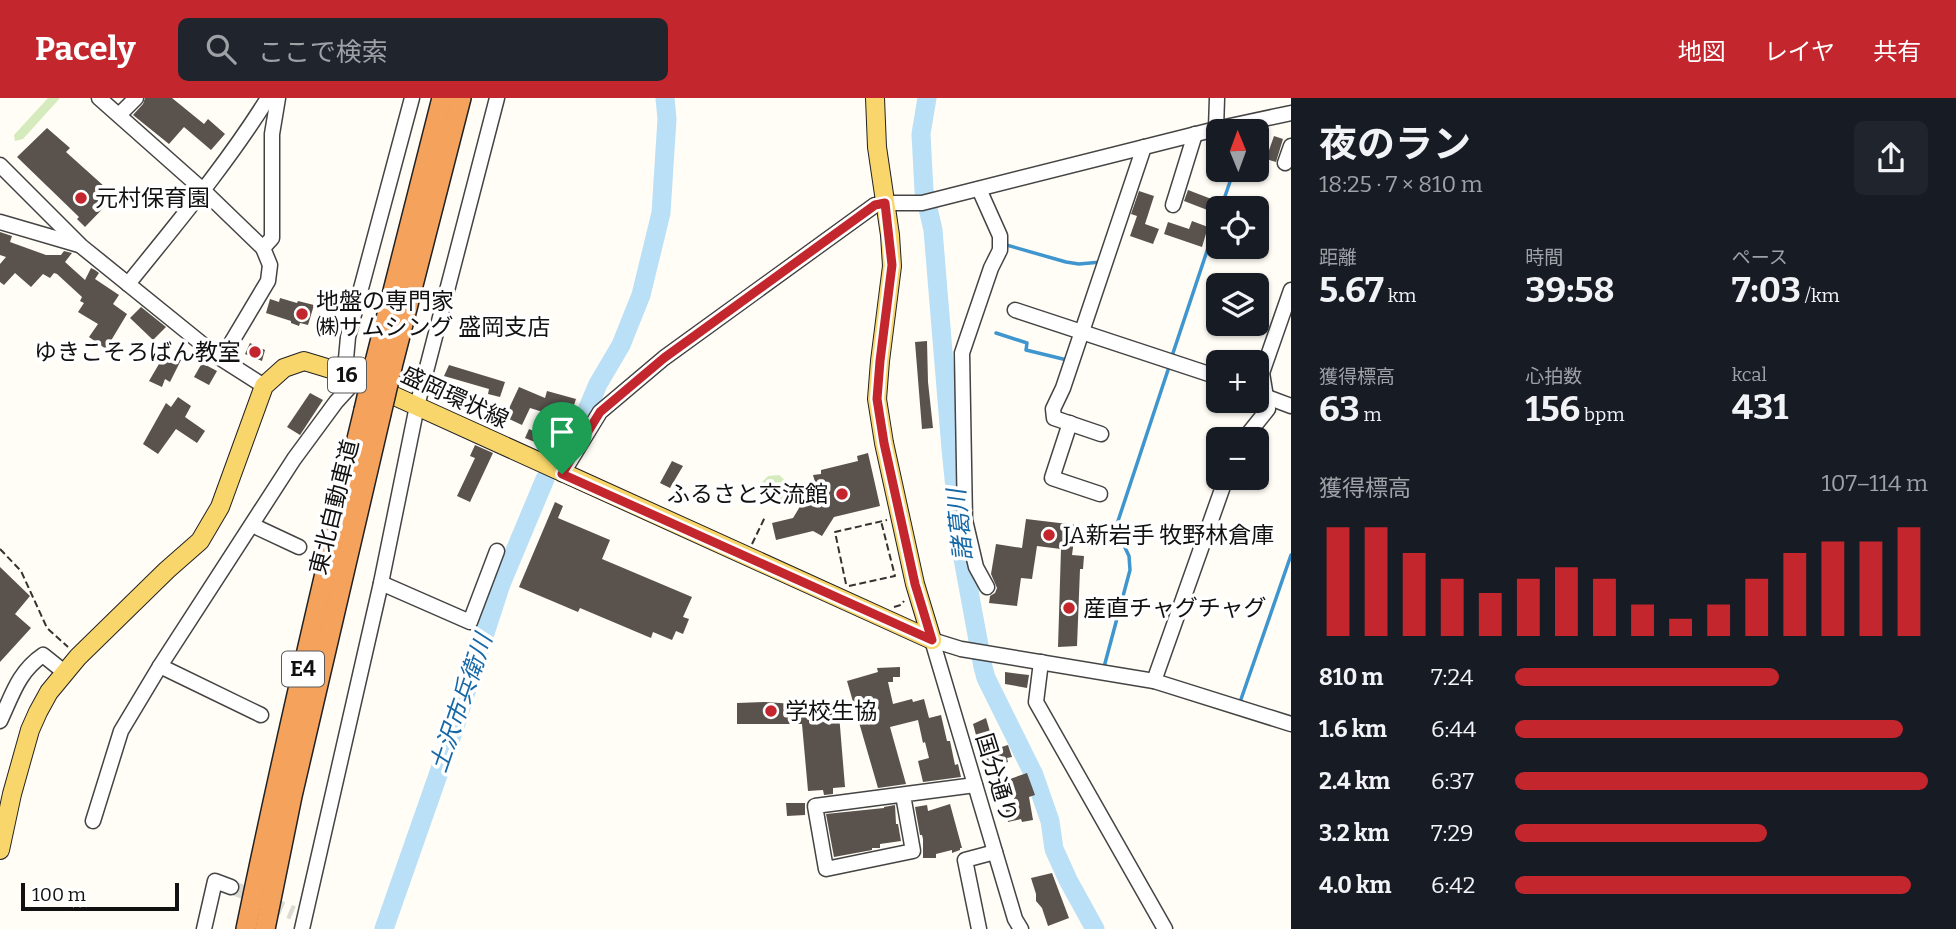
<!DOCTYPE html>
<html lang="ja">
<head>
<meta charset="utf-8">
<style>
	:root { --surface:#171b24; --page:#20242c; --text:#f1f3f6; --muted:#9ea1a6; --accent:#c4262e }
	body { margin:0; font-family:Bitter,"Noto Sans JP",serif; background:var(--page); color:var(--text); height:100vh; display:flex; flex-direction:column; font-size:26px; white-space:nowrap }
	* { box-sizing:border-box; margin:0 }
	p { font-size:23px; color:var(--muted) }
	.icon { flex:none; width:38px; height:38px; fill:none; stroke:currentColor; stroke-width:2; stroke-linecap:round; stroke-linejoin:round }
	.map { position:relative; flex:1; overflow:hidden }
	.side { display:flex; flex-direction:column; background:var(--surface); width:665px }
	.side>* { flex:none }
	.needle { width:46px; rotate:359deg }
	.buttons { position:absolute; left:1206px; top:21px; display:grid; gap:14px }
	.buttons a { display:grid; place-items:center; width:63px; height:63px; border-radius:10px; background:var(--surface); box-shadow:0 2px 5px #0004; font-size:35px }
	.scale { position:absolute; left:21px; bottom:18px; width:158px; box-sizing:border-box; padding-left:7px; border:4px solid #111; border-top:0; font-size:19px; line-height:24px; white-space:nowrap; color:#111; -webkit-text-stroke:5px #fff; paint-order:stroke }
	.pin { position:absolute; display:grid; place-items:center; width:60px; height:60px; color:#fff; margin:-72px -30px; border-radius:50% 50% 50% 0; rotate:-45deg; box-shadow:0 0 7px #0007 }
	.pin .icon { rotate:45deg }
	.round { display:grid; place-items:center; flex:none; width:74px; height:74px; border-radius:10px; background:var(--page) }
	.summary { display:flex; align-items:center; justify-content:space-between; height:119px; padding:0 28px }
	h1 { font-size:38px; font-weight:700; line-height:52px }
	.metrics { display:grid; grid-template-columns:repeat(3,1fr); gap:10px; height:119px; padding:7px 28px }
	.metrics div { display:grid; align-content:center }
	.metrics b { font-size:35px; font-weight:700 }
	.metrics small { font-size:19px; font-weight:400 }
	.metrics p { font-size:19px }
	.chart { height:196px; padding:14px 28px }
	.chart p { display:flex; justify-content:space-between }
	.chart svg { width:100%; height:126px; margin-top:7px; stroke:var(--accent); stroke-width:6 }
	ul { padding:0 28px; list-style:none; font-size:23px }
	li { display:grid; grid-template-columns:112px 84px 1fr; align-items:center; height:52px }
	li i { height:18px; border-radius:9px; background:var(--accent) }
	header { display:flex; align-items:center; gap:42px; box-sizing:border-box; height:98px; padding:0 35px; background:var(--accent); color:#fff }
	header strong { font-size:33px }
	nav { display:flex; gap:38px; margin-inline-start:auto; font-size:24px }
	.search { width:490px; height:63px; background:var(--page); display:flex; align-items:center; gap:18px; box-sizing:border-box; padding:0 24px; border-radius:10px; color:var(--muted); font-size:26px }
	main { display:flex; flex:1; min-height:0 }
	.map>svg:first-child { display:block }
	.green { fill:#d5ebbd }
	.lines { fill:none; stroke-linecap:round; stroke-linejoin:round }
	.stream { stroke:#3f96cf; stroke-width:3.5 }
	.river { stroke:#b9e0f7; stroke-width:19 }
	.building { fill:#5a524d }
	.minor-tunnel { stroke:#dbdad3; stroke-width:14; stroke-dasharray:14 7; stroke-linecap:butt }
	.minor-casing { stroke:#444; stroke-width:17 }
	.major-casing { stroke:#222; stroke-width:20 }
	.highway-casing { stroke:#222; stroke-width:22 }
	.path { stroke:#333; stroke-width:2; stroke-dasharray:7 3.5; stroke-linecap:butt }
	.minor { stroke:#fff; stroke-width:14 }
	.major { stroke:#f9d66b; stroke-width:18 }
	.highway { stroke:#f5a25d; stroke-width:19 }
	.highway-bridge-casing { stroke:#222; stroke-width:22; stroke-linecap:butt }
	.highway-bridge { stroke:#f5a25d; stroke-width:19 }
	.route-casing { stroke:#fff; stroke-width:14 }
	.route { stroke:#c4262e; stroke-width:9 }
	.poi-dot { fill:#c4262e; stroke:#fff; stroke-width:2.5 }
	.labels { text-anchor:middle; stroke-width:7; stroke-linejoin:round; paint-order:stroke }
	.shield { fill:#fff; stroke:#585858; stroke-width:2 }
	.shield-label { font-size:21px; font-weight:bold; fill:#111 }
	.poi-label { font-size:23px; fill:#111; stroke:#fff; text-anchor:start }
	.street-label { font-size:23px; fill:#111; stroke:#fff }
	.water-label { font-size:24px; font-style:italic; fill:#1768a6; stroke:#fff }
</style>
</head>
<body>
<header>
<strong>Pacely</strong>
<div class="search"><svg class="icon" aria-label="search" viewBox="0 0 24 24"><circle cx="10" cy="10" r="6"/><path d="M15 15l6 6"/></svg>ここで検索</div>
<nav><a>地図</a><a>レイヤ</a><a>共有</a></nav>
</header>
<main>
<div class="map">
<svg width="1291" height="831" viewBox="0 0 1291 831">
	<rect width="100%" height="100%" fill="#fffdf5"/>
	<g class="green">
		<path d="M48 0H60L23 41 15 43 14 37Z"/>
		<path d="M779 377 786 383 789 392 782 405 773 407 763 402 762 384 768 378Z"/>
	</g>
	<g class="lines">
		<g class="stream">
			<path d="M1221 110 1234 72"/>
			<path d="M1003 146 1066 164 1079 166 1101 164"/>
			<path d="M996 235 1027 245 1026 252 1067 262"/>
			<path d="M1172 258 1218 120"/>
			<path d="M1104 569 1130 472 1129 458 1117 433 1118 423 1170 266"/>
			<path d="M1239 607 1291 457"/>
		</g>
		<g class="river">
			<path d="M927 0 921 36 924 93 933 132 951 351 961 450 983 569 986 580 1034 677 1050 723 1054 751 1068 782 1095 831"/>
			<path d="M557 358 585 317 598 286 621 247 641 197 661 115 667 21 665 0"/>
			<path d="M384 831 451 640 501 486 545 381"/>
		</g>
	</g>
	<g class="building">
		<path d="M145 0H172L204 26 208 21 225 36 211 52 184 29 169 46 133 17 143 6Z"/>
		<path d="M47 30 70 50 66 54 115 98 85 129 77 121 79 119 17 59Z"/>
		<path d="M1274 38 1283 41 1276 64 1266 61Z"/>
		<path d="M1188 92 1214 102 1210 113 1184 103Z"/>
		<path d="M1139 93 1154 98 1145 126 1159 131 1153 146 1130 138 1137 118 1131 116Z"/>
		<path d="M1192 123 1208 129 1202 149 1164 136 1168 124 1189 131Z"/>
		<path d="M0 134 12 138 10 144 46 157H61L64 153 72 155 65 164 85 182 91 170 95 172 99 175 95 181 119 197 113 206 127 216 106 251 89 239 98 226 78 214 84 205 80 203 82 199 57 176 54 175 50 180 43 176 31 189 15 175 4 187 0 184V166L6 159 0 157Z"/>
		<path d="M280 200 297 205 298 203 314 207 308 227 300 225 299 228 291 225V223L266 215 270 201 279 204Z"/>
		<path d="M141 209 166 229 153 242 130 220Z"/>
		<path d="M927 243 928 284 933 330 922 331 915 244Z"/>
		<path d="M250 245 265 252 262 263 245 256Z"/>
		<path d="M166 254 181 262 170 284 165 281 162 289 149 283Z"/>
		<path d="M202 265 217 273 209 287 194 279Z"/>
		<path d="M449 267 505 284 500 299 488 296 489 291 444 278Z"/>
		<path d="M519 289 545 300 547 293 576 301 569 322 530 310 522 327 505 319Z"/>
		<path d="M310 295 323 302 300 337 287 329Z"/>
		<path d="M178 299 191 308 185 319 205 333 197 345 176 331 158 356 143 346 166 305 171 309Z"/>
		<path d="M529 331 546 339 542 347 525 340Z"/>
		<path d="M475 347 493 355 470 404 457 398 475 360 470 358Z"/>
		<path d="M868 355 880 408 834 419 822 438 813 433 776 442 772 425 793 420 815 384 813 377 821 376V372L858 363 857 358Z"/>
		<path d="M672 363 683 368 670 390 660 385Z"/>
		<path d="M555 404 563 408 558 420 610 442 602 461 692 499 683 519 689 521 683 536 676 533 672 542 653 534 651 540 580 510 578 514 519 489Z"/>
		<path d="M1026 421 1076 427 1072 457 1084 458 1083 471H1080L1077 548 1058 549 1061 451 1037 448 1032 481 1021 480 1017 508 989 505 990 498 995 495 997 490 991 476 996 446 1022 450Z"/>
		<path d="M0 469 30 498 15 516 31 530 0 564Z"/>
		<path d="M900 569V579H893V584H888L893 606 912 601 913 604 924 601 929 620 941 617 947 643H950L955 667 958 666 961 679 923 684 918 663 929 660 925 644 923 645 918 622 890 629 906 686 878 690 847 583 878 574 877 570Z"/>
		<path d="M1005 574 1029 577 1027 590 1005 586Z"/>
		<path d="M765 604 809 607 838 604 845 689 833 690V696L824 697 823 692 808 693 802 626H737V605Z"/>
		<path d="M986 620 995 651 1008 647 1012 659 1007 660 1008 664 985 670 973 626Z"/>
		<path d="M1027 675 1035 697 1029 699 1033 722 1022 724 1021 721 1008 724 1005 708 1016 706 1007 682Z"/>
		<path d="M786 705H805V717L787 718Z"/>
		<path d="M950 706 962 750H960V752L952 755V752L936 756V760H923V741L922 737H920L915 709 927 707 928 713Z"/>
		<path d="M895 707 896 726H898L901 743 880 746V750H872V752L834 759 826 716 884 710V709Z"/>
		<path d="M1052 775 1069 820 1048 828 1042 810 1036 803V796L1031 780Z"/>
	</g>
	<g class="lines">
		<path class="minor-tunnel" d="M231 789 293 815"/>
		<g class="minor-casing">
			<g id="minor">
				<path d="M99 0 204 93 263 150 270 167 268 183 231 245"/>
				<path d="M119 17 136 0"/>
				<path d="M1216 31 1217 0"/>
				<path d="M1285 65 1291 48"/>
				<path d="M0 67 81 148 217 258 264 288"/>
				<path d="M979 91 1000 138V152L991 170 962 255 965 422 976 469 987 489"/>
				<path d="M1173 107 1195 36"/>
				<path d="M0 124 79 147"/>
				<path d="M263 150 272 140V36L278 0"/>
				<path d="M128 186C177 125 227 66 268 0"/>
				<path d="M1015 212 1218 279"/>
				<path d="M337 273 346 261 348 239 412 0"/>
				<path d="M1267 299 1291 308"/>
				<path d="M1070 325 1052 380 1100 396"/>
				<path d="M1101 336 1054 320 1053 311 1063 290 1144 49"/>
				<path d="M1244 341 1268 311 1262 275 1291 192"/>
				<path d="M562 376 600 314 664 260 875 107 885 105H922L1216 31 1291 15"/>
				<path d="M252 427 299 449"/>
				<path d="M381 485 470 524 497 453"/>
				<path d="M932 542 961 551 1154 583 1291 626"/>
				<path d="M932 542 1015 821 1021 831"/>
				<path d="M1041 564 1036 604 1165 831"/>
				<path d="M1154 583 1226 380"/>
				<path d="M261 617 160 568 294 361 336 304 357 281"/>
				<path d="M0 623C12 598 18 574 43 557L58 569"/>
				<path d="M903 697 913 753 826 771 815 708 975 687"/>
				<path d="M93 723 121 633 160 568"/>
				<path d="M204 831 215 783 231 789"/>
				<path d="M302 831 381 485 417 308 497 0"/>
				<path d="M979 831 965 762 995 754"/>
			</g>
		</g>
		<g class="major-casing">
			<g id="major">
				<path d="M875 0 877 49 890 137 892 168 880 263 877 301 884 345 915 486 932 542"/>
				<path d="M0 752 12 696 30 632 38 614 49 594 78 559 167 472 200 443 220 409 264 288 284 270 304 263 337 273 357 281 932 542"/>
			</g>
		</g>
		<g class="highway-casing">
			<g id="highway">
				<path d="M375 264 442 0"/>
				<path d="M392 269 461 0"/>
				<path d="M246 831C282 657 322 485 364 312"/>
				<path d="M265 831 292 698 381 316"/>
			</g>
		</g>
		<g class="path">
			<path d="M752 446 765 419"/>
			<path d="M0 451 21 473 47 530 68 549"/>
			<path d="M846 486 835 434 887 422"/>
			<path d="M849 488 895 478 881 423"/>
			<path d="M894 509 901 507 904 503"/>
		</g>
		<use href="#minor" class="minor"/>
		<use href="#major" class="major"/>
		<use href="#highway" class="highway"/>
		<g class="highway-bridge-casing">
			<g id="highway-bridge">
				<path d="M364 312 375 264"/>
				<path d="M381 316 392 269"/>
			</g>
		</g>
		<use href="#highway-bridge" class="highway-bridge"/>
	</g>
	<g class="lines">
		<g class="route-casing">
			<path id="route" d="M885 105 892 167 880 263 877 301 884 345 915 486 932 542 562 376 600 314 664 260 875 107Z"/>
		</g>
		<use href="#route" class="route"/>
	</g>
	<g class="poi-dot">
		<circle cx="81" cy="100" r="7"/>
		<circle cx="302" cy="216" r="7"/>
		<circle cx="255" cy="254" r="7"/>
		<circle cx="842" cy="396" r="7"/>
		<circle cx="1049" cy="437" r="7"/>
		<circle cx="1069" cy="510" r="7"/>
		<circle cx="771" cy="613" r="7"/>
	</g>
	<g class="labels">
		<g class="shield">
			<rect x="328" y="259.5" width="38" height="35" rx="5"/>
			<rect x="282" y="553.5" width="42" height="35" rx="5"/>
		</g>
		<g class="shield-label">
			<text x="347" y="284">16</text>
			<text x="303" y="578">E4</text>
		</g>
		<g class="poi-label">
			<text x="95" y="108">元村保育園</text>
			<text x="316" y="211">地盤の専門家<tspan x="316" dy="26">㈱サムシング 盛岡支店</tspan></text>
			<text x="241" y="262" text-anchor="end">ゆきこそろばん教室</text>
			<text x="828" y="404" text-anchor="end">ふるさと交流館</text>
			<text x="1063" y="445">JA新岩手 牧野林倉庫</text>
			<text x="1083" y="518">産直チャグチャグ</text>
			<text x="785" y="621">学校生協</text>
		</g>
		<g class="street-label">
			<text transform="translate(455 299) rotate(25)" y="8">盛岡環状線</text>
			<text transform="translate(334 409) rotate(-76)" y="8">東北自動車道</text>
			<text transform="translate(997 680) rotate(73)" y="8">国分通り</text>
		</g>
		<g class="water-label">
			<text transform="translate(960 427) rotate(-96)" y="8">諸葛川</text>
			<text transform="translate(461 605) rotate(-71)" y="8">土沢市兵衛川</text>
		</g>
	</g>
</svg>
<div class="buttons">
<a><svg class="needle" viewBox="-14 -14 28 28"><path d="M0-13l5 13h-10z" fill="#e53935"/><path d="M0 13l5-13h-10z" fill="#9ea1a6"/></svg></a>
<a><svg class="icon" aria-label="locate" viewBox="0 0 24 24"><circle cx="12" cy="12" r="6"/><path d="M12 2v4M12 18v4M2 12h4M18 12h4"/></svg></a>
<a><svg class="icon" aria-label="layers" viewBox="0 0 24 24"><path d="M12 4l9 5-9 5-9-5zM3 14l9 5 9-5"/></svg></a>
<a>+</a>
<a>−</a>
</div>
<div class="scale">100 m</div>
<div class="pin" style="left:562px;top:376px;background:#1e9e55"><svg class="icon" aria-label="arrive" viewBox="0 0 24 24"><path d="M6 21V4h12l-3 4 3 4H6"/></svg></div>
</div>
<section class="side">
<div class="summary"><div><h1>夜のラン</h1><p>18:25 · 7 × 810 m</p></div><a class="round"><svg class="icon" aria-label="share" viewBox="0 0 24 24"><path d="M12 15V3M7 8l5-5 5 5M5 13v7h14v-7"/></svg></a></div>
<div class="metrics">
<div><p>距離</p><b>5.67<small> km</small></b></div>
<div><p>時間</p><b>39:58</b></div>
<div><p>ペース</p><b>7:03<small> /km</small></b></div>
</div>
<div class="metrics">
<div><p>獲得標高</p><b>63<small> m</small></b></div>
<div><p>心拍数</p><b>156<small> bpm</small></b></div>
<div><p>kcal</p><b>431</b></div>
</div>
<div class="chart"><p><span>獲得標高</span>107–114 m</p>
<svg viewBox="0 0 160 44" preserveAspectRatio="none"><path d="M5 44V6M15 44V6M25 44V15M35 44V24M45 44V29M55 44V24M65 44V20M75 44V24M85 44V33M95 44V38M105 44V33M115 44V24M125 44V15M135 44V11M145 44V11M155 44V6"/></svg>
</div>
<ul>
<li><b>810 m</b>7:24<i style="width:64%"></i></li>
<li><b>1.6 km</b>6:44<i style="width:94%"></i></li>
<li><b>2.4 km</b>6:37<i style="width:100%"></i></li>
<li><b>3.2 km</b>7:29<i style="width:61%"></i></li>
<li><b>4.0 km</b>6:42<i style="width:96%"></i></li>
</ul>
</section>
</main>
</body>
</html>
